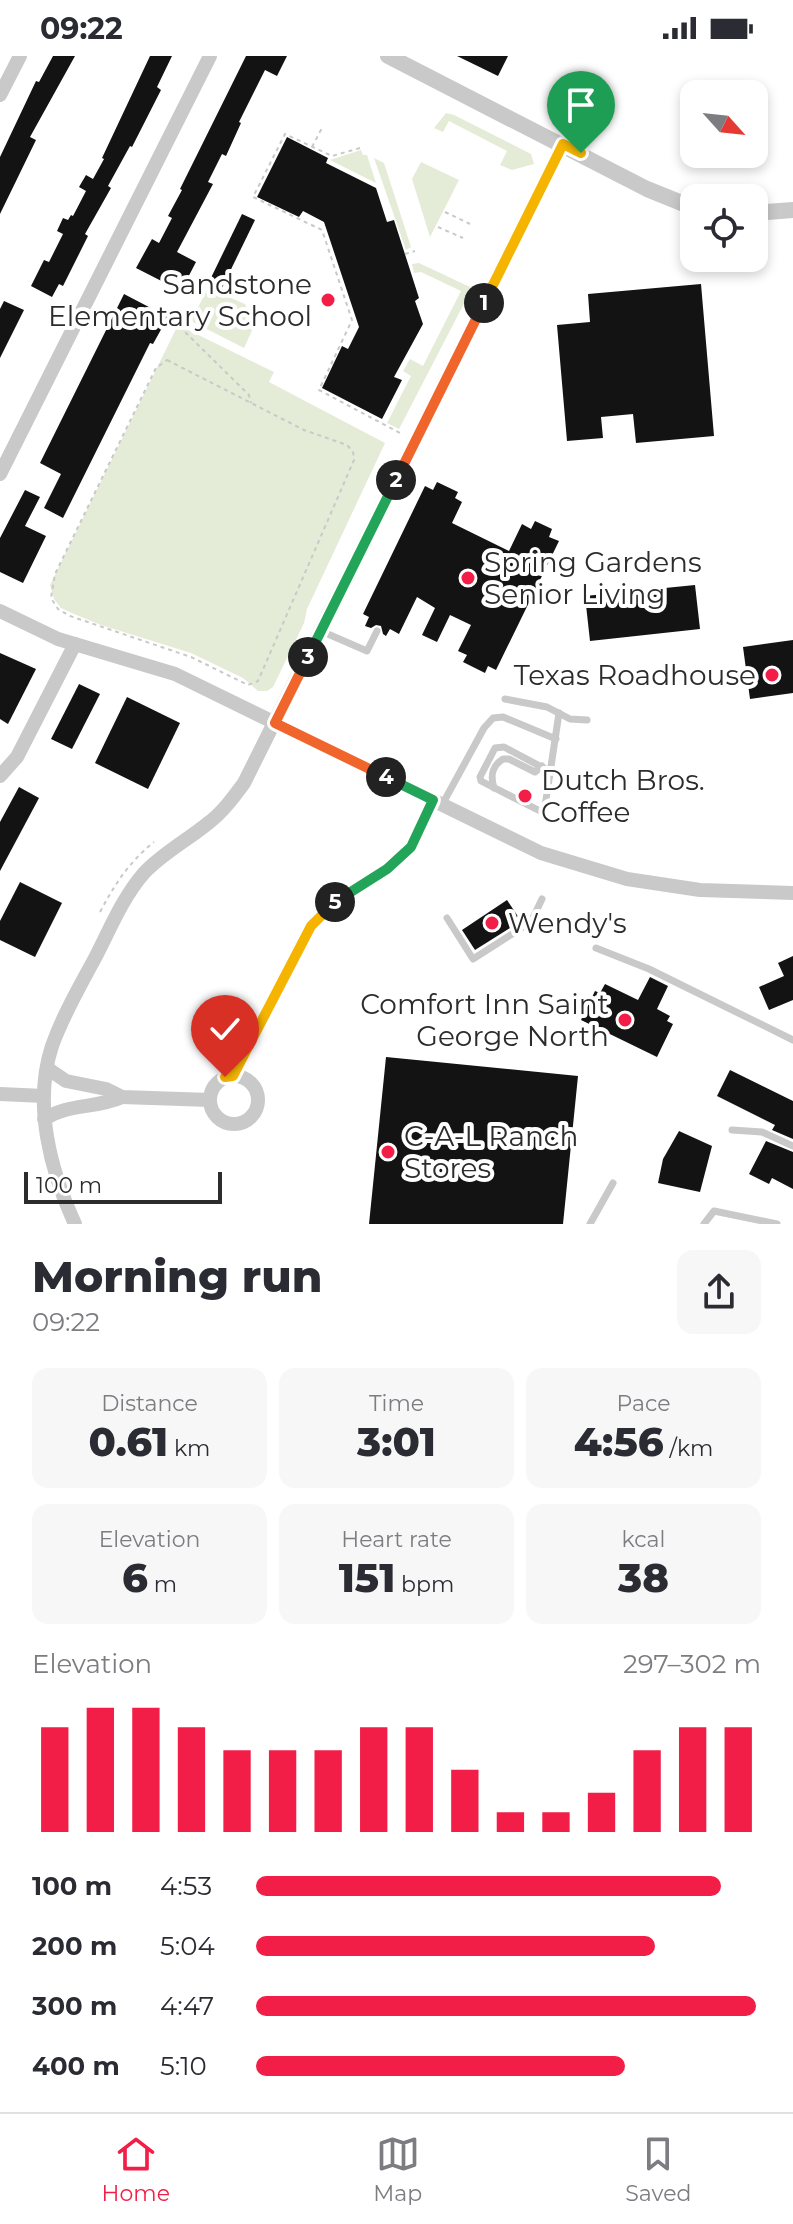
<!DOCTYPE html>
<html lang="en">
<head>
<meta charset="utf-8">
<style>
	:root { --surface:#fff; --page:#f7f7f7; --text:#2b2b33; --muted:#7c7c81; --line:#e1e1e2; --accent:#f21e47 }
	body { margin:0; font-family:Montserrat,sans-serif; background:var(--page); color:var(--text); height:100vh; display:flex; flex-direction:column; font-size:30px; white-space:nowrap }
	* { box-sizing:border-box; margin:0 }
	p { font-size:26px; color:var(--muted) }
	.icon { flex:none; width:44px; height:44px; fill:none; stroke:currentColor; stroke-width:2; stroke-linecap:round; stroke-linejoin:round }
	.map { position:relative; height:1168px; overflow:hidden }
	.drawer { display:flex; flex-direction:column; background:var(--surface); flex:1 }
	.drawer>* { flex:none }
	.needle { width:52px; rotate:117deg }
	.fabs { position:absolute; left:680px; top:24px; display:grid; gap:16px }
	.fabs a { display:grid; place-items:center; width:88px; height:88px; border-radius:16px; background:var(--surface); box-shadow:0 4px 12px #0003; font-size:40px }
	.scale { position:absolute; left:24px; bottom:20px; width:198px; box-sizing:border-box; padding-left:8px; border:4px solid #2c2c2c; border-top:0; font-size:22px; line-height:28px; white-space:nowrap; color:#2c2c2c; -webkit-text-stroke:6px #fff; paint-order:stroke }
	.pin { position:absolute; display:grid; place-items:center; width:68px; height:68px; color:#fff; margin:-82px -34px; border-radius:50% 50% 50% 0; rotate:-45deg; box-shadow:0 0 8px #0007 }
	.pin .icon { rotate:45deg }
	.km { position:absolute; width:40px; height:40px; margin:-20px; border-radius:50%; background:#222; color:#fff; font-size:22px; line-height:40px; text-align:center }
	.round { display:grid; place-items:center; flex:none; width:84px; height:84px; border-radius:16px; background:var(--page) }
	.head { display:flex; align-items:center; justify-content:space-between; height:136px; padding:0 32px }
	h1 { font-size:44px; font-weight:800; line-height:60px }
	.figures { display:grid; grid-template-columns:repeat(3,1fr); gap:12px; height:136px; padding:8px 32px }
	.figures div { display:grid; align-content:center; border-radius:16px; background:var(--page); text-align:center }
	.figures b { font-size:40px; font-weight:800 }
	.figures small { font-size:22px; font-weight:400 }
	.figures p { font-size:22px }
	.chart { height:224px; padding:16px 32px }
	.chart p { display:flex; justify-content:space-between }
	.chart svg { width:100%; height:144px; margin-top:8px; stroke:var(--accent); stroke-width:6 }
	ul { padding:0 32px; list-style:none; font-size:26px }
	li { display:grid; grid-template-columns:128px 96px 1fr; align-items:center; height:60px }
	li i { height:20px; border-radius:10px; background:var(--accent) }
	.status { display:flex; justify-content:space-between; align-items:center; height:56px; padding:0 40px; background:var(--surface); direction:ltr }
	.status svg { height:22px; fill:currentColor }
	.tabs { display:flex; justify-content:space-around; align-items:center; height:112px; border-top:2px solid var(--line); background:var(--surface); font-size:22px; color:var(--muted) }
	.tabs a { display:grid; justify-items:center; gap:4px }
	.tabs .selected { color:var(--accent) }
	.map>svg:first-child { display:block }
	.green { fill:#e4ebd7 }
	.building { fill:#131313 }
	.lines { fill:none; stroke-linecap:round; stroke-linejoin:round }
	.path { stroke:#c9c9c9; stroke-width:2; stroke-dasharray:4 4; stroke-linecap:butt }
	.service { stroke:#c9c9c9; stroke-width:7 }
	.minor { stroke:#c9c9c9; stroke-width:14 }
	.tertiary { stroke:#c9c9c9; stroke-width:16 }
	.split-1-casing { stroke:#fff; stroke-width:16 }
	.split-2-casing { stroke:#fff; stroke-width:16 }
	.split-3-casing { stroke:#fff; stroke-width:16 }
	.split-4-casing { stroke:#fff; stroke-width:16 }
	.split-5-casing { stroke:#fff; stroke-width:16 }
	.split-6-casing { stroke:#fff; stroke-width:16 }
	.split-1 { stroke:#f5b400; stroke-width:10 }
	.split-2 { stroke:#f0652b; stroke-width:10 }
	.split-3 { stroke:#22a559; stroke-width:10 }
	.split-4 { stroke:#f0652b; stroke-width:10 }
	.split-5 { stroke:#22a559; stroke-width:10 }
	.split-6 { stroke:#f5b400; stroke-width:10 }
	.poi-dot { fill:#f21e47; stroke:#fff; stroke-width:3 }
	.labels { text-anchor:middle; stroke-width:8; stroke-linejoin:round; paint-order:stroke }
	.poi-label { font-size:28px; fill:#2c2c2c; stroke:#fff; text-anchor:start }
</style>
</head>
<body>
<div class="status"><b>09:22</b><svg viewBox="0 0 49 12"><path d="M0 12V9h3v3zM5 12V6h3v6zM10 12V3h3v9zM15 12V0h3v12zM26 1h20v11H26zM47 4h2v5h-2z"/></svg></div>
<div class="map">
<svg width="793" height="1168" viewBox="0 0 793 1168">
	<rect width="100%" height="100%" fill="#fff"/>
	<g class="green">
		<path d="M446 57 454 59 531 98 534 108 512 114 500 109 507 95 449 65 443 76 434 72Z"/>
		<path d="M361 94 363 99H367L376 127 330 104Z"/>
		<path d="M374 102 384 107 411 191 406 194Z"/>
		<path d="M421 106 459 124 430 181 412 123Z"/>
		<path d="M419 207 472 232 399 373 387 367 411 320 403 315 410 303 423 310 461 235 421 216 414 217 412 208Z"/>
		<path d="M208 232 245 248 254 270 244 292 191 265Z"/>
		<path d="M178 269 274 316 269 326 385 387 307 553 304 567 273 631 267 635H258L243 622 191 597 101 569 74 558 61 552 54 543 50 529Z"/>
	</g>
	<g class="building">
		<path d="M53 0H75L30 81 36 84 0 158V101L36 25 39 26Z"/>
		<path d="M150 0H172L157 31 161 34 132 91 130 90 108 130 111 132 85 178 88 180 63 230 59 228 52 241 31 230 44 204 49 206 63 178 57 175 63 162 68 164 71 159 73 160 86 135 79 131 86 119 93 123 104 103 102 102Z"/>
		<path d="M246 0H287L277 20 265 14 239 66 241 67 226 100 222 98 208 126 213 128 177 196 196 206 181 235 136 212 152 183 159 187 172 162 168 160 182 134 180 133Z"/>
		<path d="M457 0H508L498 20Z"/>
		<path d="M287 81 328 102 326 107 376 132 387 166 394 164 419 242 415 245 423 268 394 321 402 324 382 363 322 332 342 290 348 293 359 271 324 166 303 155 299 161 257 141Z"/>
		<path d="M242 158 255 164 220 236 207 230Z"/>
		<path d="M701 228 714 380 636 387 633 358 601 361 603 382 567 385 557 269 590 266 588 238Z"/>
		<path d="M124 238 168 261 153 288 150 287 63 462 44 452 61 418 40 407Z"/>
		<path d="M4 245 24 254 0 302V253Z"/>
		<path d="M437 426 458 436 455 442 462 446 452 467 509 495 522 468 531 473 535 465 552 473 549 481 559 485 496 614 488 610 485 617 463 606 467 599 458 595 471 569 450 559 437 586 422 579 435 552 417 541 399 578 390 573 386 580 383 578 381 570 376 569 371 572 365 570 369 561 363 558 425 430 433 434Z"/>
		<path d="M25 434 40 441 25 470 46 480 23 527 0 516V482Z"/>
		<path d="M695 529 700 573 590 585 585 540Z"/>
		<path d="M793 584V637L750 643 743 591Z"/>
		<path d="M0 597 36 613 8 668 0 663Z"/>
		<path d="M79 628 100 638 72 693 51 683Z"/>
		<path d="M127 641 180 667 148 733 95 707Z"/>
		<path d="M19 731 39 742 0 815V766Z"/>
		<path d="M20 826 62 847 35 901 0 884V865Z"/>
		<path d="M507 844 521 865 475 894 462 874Z"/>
		<path d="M793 900V944L769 954 759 931 784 920 778 907Z"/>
		<path d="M650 921 668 930 657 953 670 960 667 965 673 968 657 1001 581 964 595 935 600 937 605 928 638 944Z"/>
		<path d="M386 1001 578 1020 563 1168H369Z"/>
		<path d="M730 1014 793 1045V1083L772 1074 775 1069 717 1040Z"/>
		<path d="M679 1075 712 1090 700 1136 658 1127 663 1103Z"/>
		<path d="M766 1085 793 1096V1133L772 1122 769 1128 749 1118Z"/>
	</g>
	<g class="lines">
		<g class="path">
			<path d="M312 91 322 72"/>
			<path d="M360 92 332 100 285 78 253 141 322 174 352 264 319 334 400 377"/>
			<path d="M445 156 470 168"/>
			<path d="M438 171 463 182"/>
			<path d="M405 198 415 195"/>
			<path d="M186 269 184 275 249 339 251 347"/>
			<path d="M167 304 304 374 347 389 353 396 354 404 258 625 248 629 191 601 70 560 58 553 51 542 55 518 156 312Z"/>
			<path d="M100 856C115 828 129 806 154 786"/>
		</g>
		<g class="service">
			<path d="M321 575 367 595 377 575"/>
			<path d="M505 643 547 651 570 663 587 664"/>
			<path d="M551 716 504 691 495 692 480 721 481 725 544 757 559 657"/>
			<path d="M494 732C490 719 492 710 503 703H509L535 716 542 710"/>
			<path d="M442 749 484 672 493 662 503 661 556 683"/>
			<path d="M447 862 473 903 531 866 542 843"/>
			<path d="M596 892 649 913 793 984"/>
			<path d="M732 1074 762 1076 793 1090"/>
			<path d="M590 1168 613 1127"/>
			<path d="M704 1168 714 1155 777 1168"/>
		</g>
		<g class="minor">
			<path d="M0 39 20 0"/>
			<path d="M0 418 210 0"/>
			<path d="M0 555 58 583 175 618 541 797 627 823 700 834 793 837"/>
			<path d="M0 720 17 701 75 588"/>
			<path d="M47 1012 66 1025 106 1033 122 1041 210 1044"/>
			<path d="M233 1020 311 870 328 850 387 813 411 791 433 744"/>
			<circle cx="234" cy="1044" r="24"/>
			<path d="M0 1038 44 1040"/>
			<path d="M44 1063C69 1047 95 1053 122 1041"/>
			<path d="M75 1168C50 1114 33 1048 52 990 63 959 80 930 95 902 110 873 123 841 144 817 163 797 186 785 207 768 222 757 233 742 244 727L563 88"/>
		</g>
		<g class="tertiary">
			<path d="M388 0 647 133 694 152"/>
			<path d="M754 157 793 154"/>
		</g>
	</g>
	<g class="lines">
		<g class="split-1-casing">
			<path id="split-1" d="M484 247 563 88 581 97"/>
		</g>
		<g class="split-2-casing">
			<path id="split-2" d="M396 424 484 247"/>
		</g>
		<g class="split-3-casing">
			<path id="split-3" d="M308 601 396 424"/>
		</g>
		<g class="split-4-casing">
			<path id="split-4" d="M308 601 275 667 386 721"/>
		</g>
		<g class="split-5-casing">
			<path id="split-5" d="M335 846 387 813 411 791 433 744 386 721"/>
		</g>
		<g class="split-6-casing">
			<path id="split-6" d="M225 1021 233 1020 311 870 335 846"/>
		</g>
		<use href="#split-1" class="split-1"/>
		<use href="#split-2" class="split-2"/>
		<use href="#split-3" class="split-3"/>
		<use href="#split-4" class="split-4"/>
		<use href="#split-5" class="split-5"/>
		<use href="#split-6" class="split-6"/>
	</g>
	<g class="poi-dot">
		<circle cx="328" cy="244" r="8"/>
		<circle cx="468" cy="522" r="8"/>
		<circle cx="772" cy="619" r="8"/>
		<circle cx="525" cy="740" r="8"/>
		<circle cx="492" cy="867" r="8"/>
		<circle cx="625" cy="964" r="8"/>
		<circle cx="388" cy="1096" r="8"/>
	</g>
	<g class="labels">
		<g class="poi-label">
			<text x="312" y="238" text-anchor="end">Sandstone<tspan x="312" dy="32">Elementary School</tspan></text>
			<text x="484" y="516">Spring Gardens<tspan x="484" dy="32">Senior Living</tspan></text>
			<text x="756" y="629" text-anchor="end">Texas Roadhouse</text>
			<text x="541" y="734">Dutch Bros.<tspan x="541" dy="32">Coffee</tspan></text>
			<text x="508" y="877">Wendy's</text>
			<text x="609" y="958" text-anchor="end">Comfort Inn Saint<tspan x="609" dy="32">George North</tspan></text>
			<text x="404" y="1090">C-A-L Ranch<tspan x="404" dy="32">Stores</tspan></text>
		</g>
	</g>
</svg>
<div class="fabs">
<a><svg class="needle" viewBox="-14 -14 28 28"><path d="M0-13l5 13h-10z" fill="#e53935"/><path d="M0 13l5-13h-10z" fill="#7c7c81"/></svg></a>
<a><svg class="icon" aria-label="locate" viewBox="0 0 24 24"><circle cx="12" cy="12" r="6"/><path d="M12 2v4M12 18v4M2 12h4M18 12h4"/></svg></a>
</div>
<div class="scale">100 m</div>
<div class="pin" style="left:581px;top:97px;background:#1e9e55"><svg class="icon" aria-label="arrive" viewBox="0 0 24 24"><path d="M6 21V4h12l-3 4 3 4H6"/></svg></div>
<div class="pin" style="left:225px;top:1021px;background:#d93025"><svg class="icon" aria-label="check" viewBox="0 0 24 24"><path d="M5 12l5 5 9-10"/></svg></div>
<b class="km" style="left:484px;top:247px">1</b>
<b class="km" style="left:396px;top:424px">2</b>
<b class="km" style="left:308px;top:601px">3</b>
<b class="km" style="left:386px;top:721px">4</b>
<b class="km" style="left:335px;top:846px">5</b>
</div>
<section class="drawer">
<div class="head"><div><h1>Morning run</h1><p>09:22</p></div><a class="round"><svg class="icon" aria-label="share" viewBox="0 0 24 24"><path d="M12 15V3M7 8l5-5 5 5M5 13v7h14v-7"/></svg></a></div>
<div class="figures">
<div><p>Distance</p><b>0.61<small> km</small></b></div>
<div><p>Time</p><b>3:01</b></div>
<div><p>Pace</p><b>4:56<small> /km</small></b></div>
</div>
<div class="figures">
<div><p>Elevation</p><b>6<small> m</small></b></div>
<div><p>Heart rate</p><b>151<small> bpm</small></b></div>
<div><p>kcal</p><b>38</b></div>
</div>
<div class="chart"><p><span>Elevation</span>297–302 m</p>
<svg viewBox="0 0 160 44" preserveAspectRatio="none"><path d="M5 44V12M15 44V6M25 44V6M35 44V12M45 44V19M55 44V19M65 44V19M75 44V12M85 44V12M95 44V25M105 44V38M115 44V38M125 44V32M135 44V19M145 44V12M155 44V12"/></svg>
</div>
<ul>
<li><b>100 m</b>4:53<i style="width:92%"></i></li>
<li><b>200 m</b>5:04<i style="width:79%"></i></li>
<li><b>300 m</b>4:47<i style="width:99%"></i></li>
<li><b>400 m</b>5:10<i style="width:73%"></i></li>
</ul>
</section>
<nav class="tabs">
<a class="selected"><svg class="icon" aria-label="home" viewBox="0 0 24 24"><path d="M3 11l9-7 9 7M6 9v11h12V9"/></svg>Home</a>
<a><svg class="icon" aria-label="map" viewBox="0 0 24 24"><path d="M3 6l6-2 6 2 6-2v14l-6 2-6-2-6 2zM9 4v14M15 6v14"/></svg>Map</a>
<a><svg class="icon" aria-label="saved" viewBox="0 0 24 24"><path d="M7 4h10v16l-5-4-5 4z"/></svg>Saved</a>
</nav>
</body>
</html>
